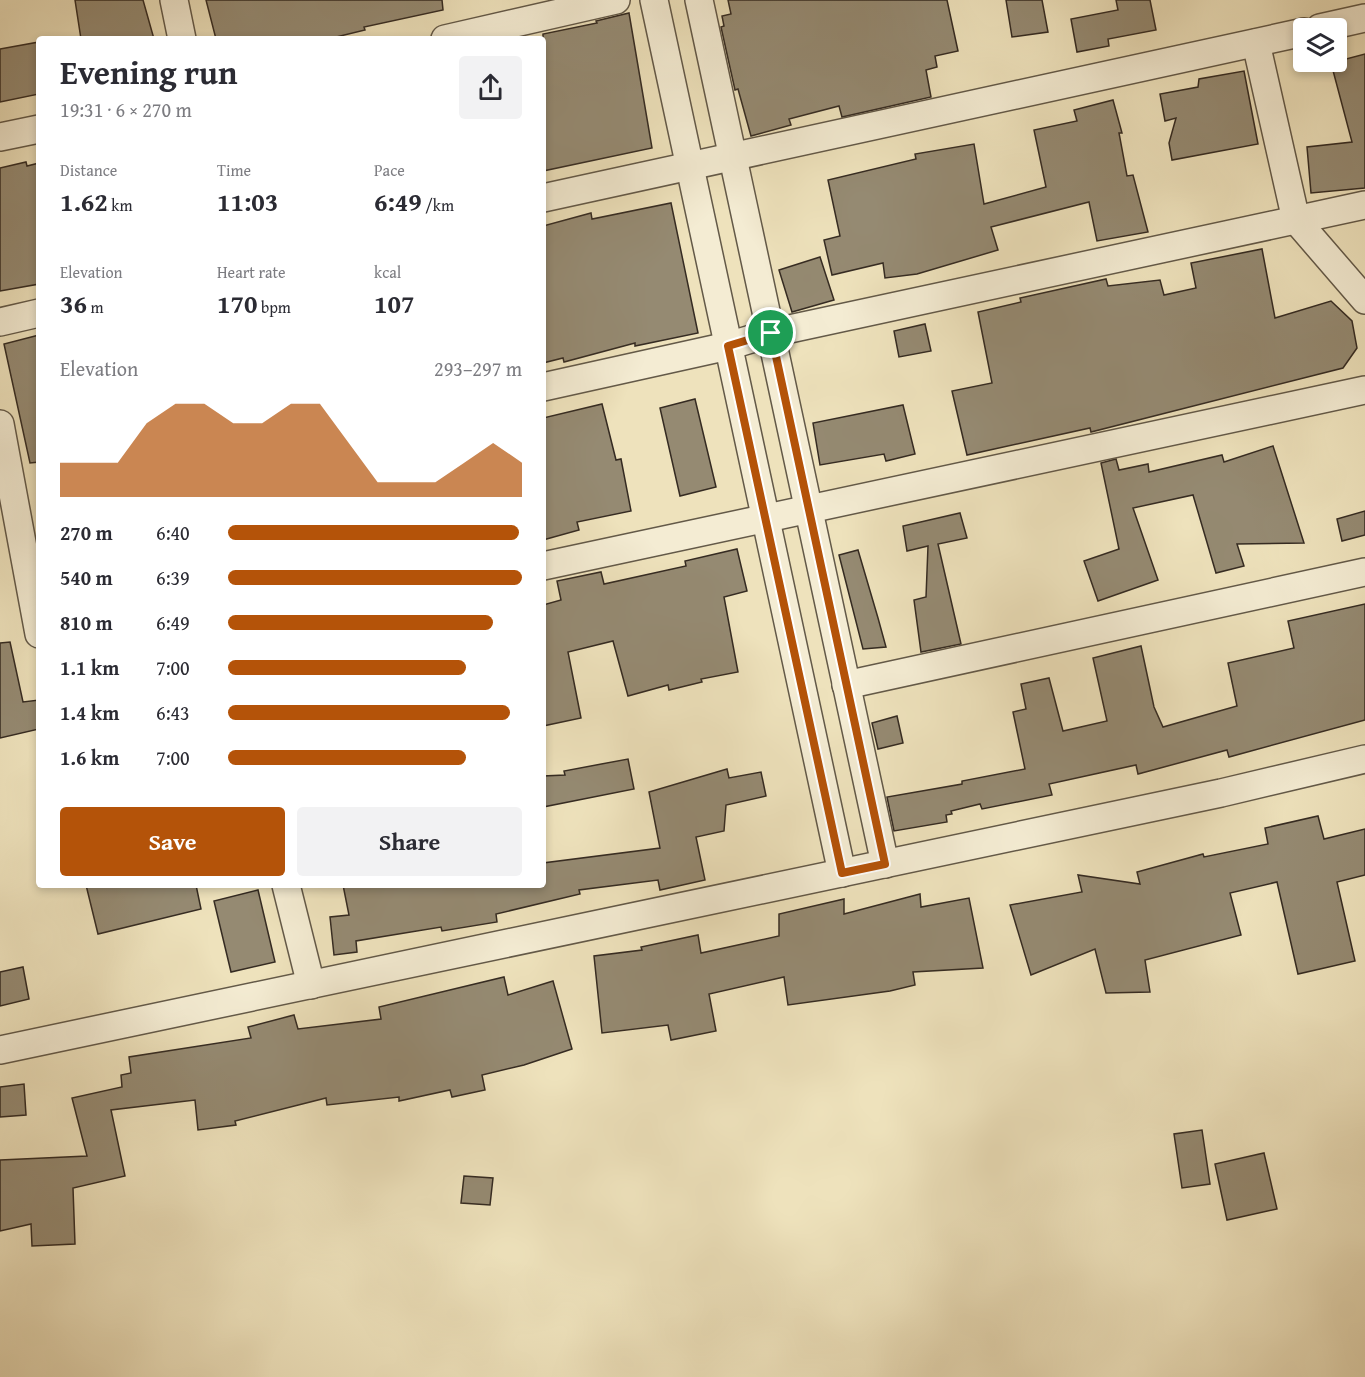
<!DOCTYPE html>
<html lang="en">
<head>
<meta charset="utf-8">
<style>
	:root { --surface:#fff; --page:#f2f2f3; --text:#2b2b33; --muted:#7c7c81; --accent:#b45309 }
	body { margin:0; font-family:"Gentium Book Plus",serif; background:var(--page); color:var(--text); height:100vh; display:flex; flex-direction:column; font-size:22px; white-space:nowrap }
	* { box-sizing:border-box; margin:0 }
	p { font-size:20px; color:var(--muted) }
	.icon { flex:none; width:33px; height:33px; fill:none; stroke:currentColor; stroke-width:2; stroke-linecap:round; stroke-linejoin:round }
	.map { position:relative; flex:1; overflow:hidden }
	.side { position:absolute; left:36px; top:36px; width:510px; height:852px; display:flex; flex-direction:column; background:var(--surface); border-radius:6px; box-shadow:0 3px 9px #0003 }
	.side>* { flex:none }
	.fabs { position:absolute; left:1293px; top:18px; display:grid; gap:12px }
	.fabs a { display:grid; place-items:center; width:54px; height:54px; border-radius:6px; background:var(--surface); box-shadow:0 3px 9px #0003; font-size:30px }
	.pin { position:absolute; display:grid; place-items:center; width:51px; height:51px; color:#fff; margin:-26px; border:3px solid #fff; border-radius:50%; box-shadow:0 2px 6px #0007 }
	.round { display:grid; place-items:center; flex:none; width:63px; height:63px; border-radius:6px; background:var(--page) }
	.headline { display:flex; align-items:center; justify-content:space-between; height:102px; padding:0 24px }
	h1 { font-size:33px; font-weight:600; line-height:45px }
	.figures { display:grid; grid-template-columns:repeat(3,1fr); gap:9px; height:102px; padding:6px 24px }
	.figures div { display:grid; align-content:center }
	.figures b { font-size:26px; font-weight:600 }
	.figures small { font-size:16px; font-weight:400 }
	.figures p { font-size:16px }
	.chart { height:168px; padding:12px 24px }
	.chart p { display:flex; justify-content:space-between }
	.chart svg { width:100%; height:108px; margin-top:6px; fill:var(--accent); opacity:.7 }
	.cta { display:flex; gap:12px; margin-top:auto; padding:12px 24px }
	.cta a { flex:1; height:69px; border-radius:6px; background:var(--accent); color:#fff; font-size:24px; font-weight:600; line-height:69px; text-align:center }
	.cta a+a { background:var(--page); color:var(--text) }
	ul { padding:0 24px; list-style:none; font-size:20px }
	li { display:grid; grid-template-columns:96px 72px 1fr; align-items:center; height:45px }
	li i { height:15px; border-radius:8px; background:var(--accent) }
	.map>svg:first-child { display:block }
	.building { fill:#958a72; stroke:#352b22; stroke-width:1.5 }
	.lines { fill:none; stroke-linecap:round; stroke-linejoin:round }
	.street-casing { stroke:#635948; stroke-width:30 }
	.street { stroke:#f4ecd3; stroke-width:27 }
	.route-casing { stroke:#fff; stroke-width:12 }
	.route { stroke:#b45309; stroke-width:8 }
</style>
</head>
<body>
<div class="map">
<svg width="1365" height="1377" viewBox="0 0 1365 1377">
	<rect width="100%" height="100%" fill="#eee2bc"/>
	<filter id="stains"><feTurbulence type="fractalNoise" baseFrequency=".00333" numOctaves="4"/><feColorMatrix values="0 0 0 0 .2 0 0 0 0 .09 0 0 0 0 .02 0 0 0 .5 -.17"/></filter>
	<radialGradient id="worn" r=".72"><stop offset=".6" stop-color="#630" stop-opacity="0"/><stop offset="1" stop-color="#630" stop-opacity=".3"/></radialGradient>
	<g class="building">
		<path d="M75 0H143L154 39H81Z"/>
		<path d="M206 0H442L443 10 364 27 365 30 328 39H216Z"/>
		<path d="M728 0H947L958 51 935 56 937 67 926 70 931 97 842 117 839 106 789 119 791 125 751 136 738 89 735 90 721 27 724 26 722 16 731 14Z"/>
		<path d="M1006 0H1042L1048 32 1012 37Z"/>
		<path d="M1116 0H1150L1156 30 1108 39 1109 46 1077 52 1071 19 1118 10Z"/>
		<path d="M629 13 652 148 543 171V34L597 23 596 21Z"/>
		<path d="M39 42V94L0 102V49Z"/>
		<path d="M1365 54V188L1311 193 1307 147 1352 142 1331 63Z"/>
		<path d="M1244 71 1258 144 1172 160 1169 143 1176 118 1165 121 1160 94 1198 87 1199 79Z"/>
		<path d="M1113 100 1122 133H1119L1127 176 1133 175 1148 232 1097 241 1089 202 991 227 998 250 917 274 885 278 883 263 832 275 824 240 840 236 828 180 916 159 915 154 974 144 984 204 1046 187 1034 130 1077 121 1074 110Z"/>
		<path d="M26 162 27 166 39 163V284L0 291V168Z"/>
		<path d="M671 203 698 333 635 346V343L564 362 563 358 543 363V226L591 213 592 219Z"/>
		<path d="M1262 249 1275 318 1331 301 1352 321 1357 348 1343 368 1091 432 1090 428 967 455 952 391 992 383 978 312 1021 302 1020 298 1106 279 1108 286 1160 280 1164 295 1196 288 1191 263Z"/>
		<path d="M820 257 834 300 792 312 779 270Z"/>
		<path d="M925 324 931 351 899 357 894 331Z"/>
		<path d="M39 335V462L30 463 4 344Z"/>
		<path d="M695 399 716 487 680 496 660 408Z"/>
		<path d="M602 404 616 460 621 459 631 511 577 522 579 530 543 540V418Z"/>
		<path d="M903 405 915 454 886 461 884 454 820 465 813 423Z"/>
		<path d="M1273 446 1304 543 1237 544 1244 566 1216 573 1193 495 1133 508 1158 580 1098 601 1084 561 1119 549 1101 463 1116 459 1119 470 1148 464 1149 472 1222 455 1224 462Z"/>
		<path d="M1365 511V535L1342 541 1337 519Z"/>
		<path d="M960 513 967 538 938 544 961 644 921 652 914 600 926 597 928 546 907 551 903 526Z"/>
		<path d="M737 549 747 591 724 597 738 672 701 679 702 682 669 690 668 685 628 696 613 641 568 652 581 718 543 726V605L561 600 557 581 601 572 604 584 686 566 685 561Z"/>
		<path d="M858 550 878 618 886 647 863 649 839 555Z"/>
		<path d="M1365 604V720L1229 757 1227 750 1138 774 1136 765 1049 784 1052 795 982 809 980 804 951 811 952 814 946 815 947 822 894 831 887 797 962 784V781L1025 769 1013 712 1026 709 1021 684 1049 678 1063 731 1107 721 1093 658 1141 646 1154 707 1163 727 1237 706 1228 663 1294 648 1288 621Z"/>
		<path d="M10 642 23 702 39 700V729L0 738V643Z"/>
		<path d="M897 716 903 743 878 749 872 723Z"/>
		<path d="M628 759 634 789 543 807V776L565 775 564 771Z"/>
		<path d="M727 769 729 778 761 772 766 796 726 805 724 831 696 837 705 880 660 890 658 880 579 890 580 894 496 914 497 922 442 931 441 927 356 941 357 952 334 955 330 917 349 915 343 885H543V863L660 848 649 792Z"/>
		<path d="M1318 816 1324 839 1365 829V875L1337 882 1355 961 1298 974 1277 882 1230 893 1241 935 1145 960 1150 992 1106 993 1095 949 1031 975 1010 905 1082 892 1078 875 1140 884 1137 872 1203 854 1204 857 1268 844 1265 828Z"/>
		<path d="M86 885H196L201 909 98 934Z"/>
		<path d="M258 890 275 962 231 972 214 901Z"/>
		<path d="M920 894 921 907 969 898 983 968 913 972 915 985 890 991 788 1005 784 977 709 994 716 1031 671 1040 668 1025 602 1033 594 956 642 950 641 947 698 935 701 953 779 936V914L844 899V914Z"/>
		<path d="M23 967 29 999 0 1006V972Z"/>
		<path d="M504 977 508 995 553 981 572 1049 524 1065 482 1075 485 1090 452 1097 450 1090 399 1101V1097L327 1105 326 1098 235 1121 236 1125 198 1130 195 1100 111 1110 125 1176 73 1188 75 1244 32 1246 31 1224 0 1231V1160L87 1156 72 1098 122 1087 121 1075 131 1073 129 1057 251 1038 248 1027 294 1015 298 1029 381 1019 379 1007Z"/>
		<path d="M24 1084 26 1115 0 1117V1087Z"/>
		<path d="M1202 1130 1210 1184 1182 1188 1174 1134Z"/>
		<path d="M1264 1153 1277 1209 1227 1220 1215 1164Z"/>
		<path d="M464 1176 493 1178 490 1205 461 1203Z"/>
	</g>
	<g class="lines">
		<g class="street-casing">
			<g id="street">
				<path d="M174 0 182 39"/>
				<path d="M654 0 842 873"/>
				<path d="M699 0 885 864"/>
				<path d="M1320 28 1365 18"/>
				<path d="M445 39 616 0"/>
				<path d="M1256 43 1296 220 1365 300"/>
				<path d="M0 137 39 129"/>
				<path d="M543 198 1304 32"/>
				<path d="M0 322 39 313"/>
				<path d="M543 387 728 346 771 333 1365 205"/>
				<path d="M0 424 39 634"/>
				<path d="M543 566 1365 390"/>
				<path d="M846 685 1365 572"/>
				<path d="M286 885 311 985"/>
				<path d="M0 1050 1221 793 1365 759"/>
			</g>
		</g>
		<use href="#street" class="street"/>
	</g>
	<g class="lines">
		<g class="route-casing">
			<path id="route" d="M771 333 885 864 842 873 728 346Z"/>
		</g>
		<use href="#route" class="route"/>
	</g>
	<rect width="100%" height="100%" filter="url(#stains)"/>
	<rect width="100%" height="100%" fill="url(#worn)"/>
</svg>
<div class="fabs">
<a><svg class="icon" aria-label="layers" viewBox="0 0 24 24"><path d="M12 4l9 5-9 5-9-5zM3 14l9 5 9-5"/></svg></a>
</div>
<div class="pin" style="left:771px;top:333px;background:#1e9e55"><svg class="icon" aria-label="arrive" viewBox="0 0 24 24"><path d="M6 21V4h12l-3 4 3 4H6"/></svg></div>
<section class="side">
<div class="headline"><div><h1>Evening run</h1><p>19:31 · 6 × 270 m</p></div><a class="round"><svg class="icon" aria-label="share" viewBox="0 0 24 24"><path d="M12 15V3M7 8l5-5 5 5M5 13v7h14v-7"/></svg></a></div>
<div class="figures">
<div><p>Distance</p><b>1.62<small> km</small></b></div>
<div><p>Time</p><b>11:03</b></div>
<div><p>Pace</p><b>6:49<small> /km</small></b></div>
</div>
<div class="figures">
<div><p>Elevation</p><b>36<small> m</small></b></div>
<div><p>Heart rate</p><b>170<small> bpm</small></b></div>
<div><p>kcal</p><b>107</b></div>
</div>
<div class="chart"><p><span>Elevation</span>293–297 m</p>
<svg viewBox="0 0 160 44" preserveAspectRatio="none"><path d="M0 44V30L10 30L20 30L30 14L40 6L50 6L60 14L70 14L80 6L90 6L100 22L110 38L120 38L130 38L140 30L150 22L160 30V44z"/></svg>
</div>
<ul>
<li><b>270 m</b>6:40<i style="width:99%"></i></li>
<li><b>540 m</b>6:39<i style="width:100%"></i></li>
<li><b>810 m</b>6:49<i style="width:90%"></i></li>
<li><b>1.1 km</b>7:00<i style="width:81%"></i></li>
<li><b>1.4 km</b>6:43<i style="width:96%"></i></li>
<li><b>1.6 km</b>7:00<i style="width:81%"></i></li>
</ul>
<div class="cta"><a>Save</a><a>Share</a></div>
</section>
</div>
</body>
</html>
